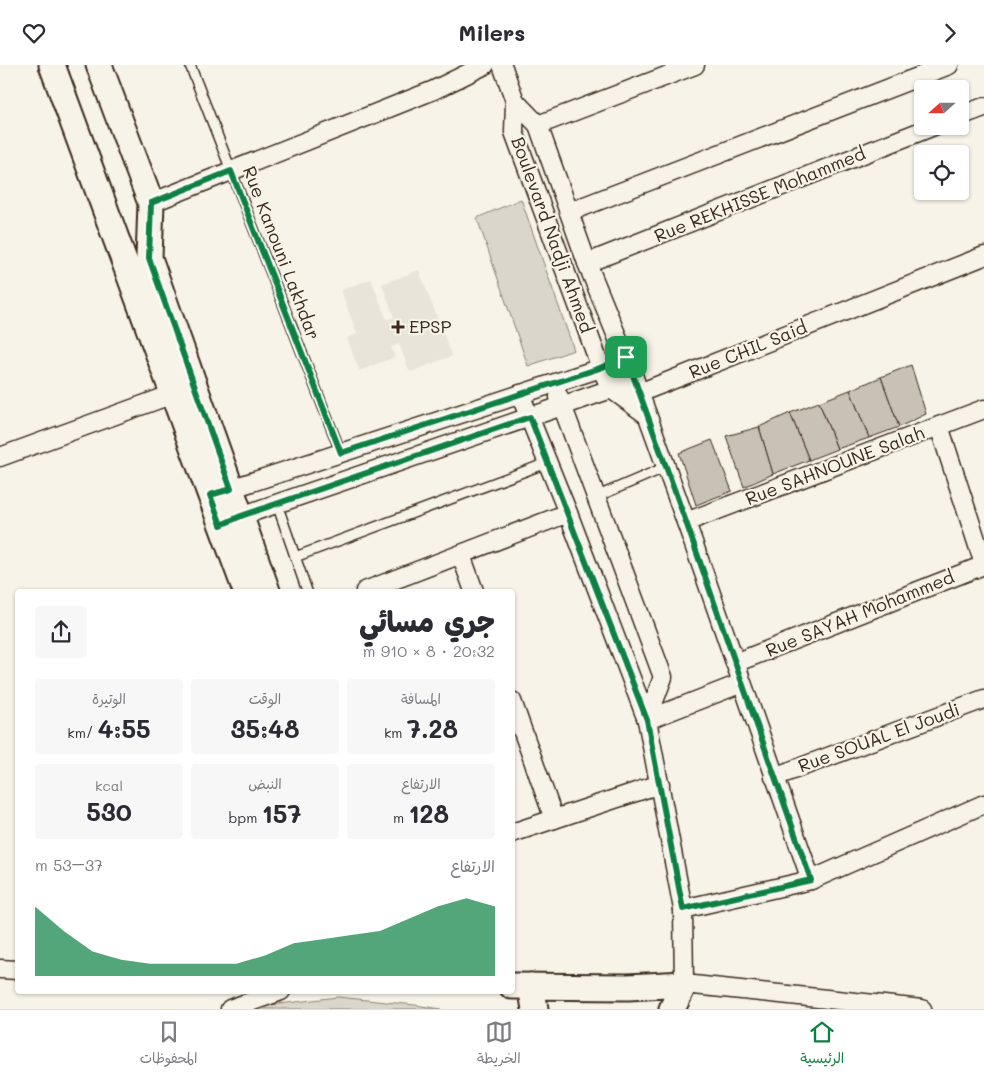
<!DOCTYPE html>
<html lang="ar">
<head>
<meta charset="utf-8">
<style>
	:root { --surface:#fff; --page:#f7f7f7; --text:#2b2b33; --muted:#7c7c81; --line:#e1e1e2; --accent:#0b8043 }
	body { margin:0; font-family:Mali,"Playpen Sans Arabic",sans-serif; background:var(--page); color:var(--text); direction:rtl; height:100vh; display:flex; flex-direction:column; font-size:19px; white-space:nowrap }
	* { box-sizing:border-box; margin:0 }
	p { font-size:16px; color:var(--muted) }
	.icon { flex:none; width:28px; height:28px; fill:none; stroke:currentColor; stroke-width:2; stroke-linecap:round; stroke-linejoin:round }
	.map { position:relative; flex:1; overflow:hidden; direction:ltr }
	.side { position:absolute; left:15px; top:524px; width:500px; height:405px; display:flex; flex-direction:column; background:var(--surface); border-radius:5px; box-shadow:0 1px 4px #0004; direction:rtl }
	.side>* { flex:none }
	.needle { width:32px; rotate:249deg }
	.controls { position:absolute; left:914px; top:15px; display:grid; gap:10px }
	.controls a { display:grid; place-items:center; width:55px; height:55px; border-radius:5px; background:var(--surface); box-shadow:0 1px 4px #0004; font-size:25px }
	.pin { position:absolute; display:grid; place-items:center; width:42px; height:42px; color:#fff; margin:-21px; border-radius:10px; box-shadow:0 2px 8px #0006 }
	.round { display:grid; place-items:center; flex:none; width:52px; height:52px; border-radius:5px; background:var(--page) }
	.overview { display:flex; align-items:center; justify-content:space-between; height:85px; padding:0 20px }
	h1 { font-size:28px; font-weight:800; line-height:38px }
	.metrics { display:grid; grid-template-columns:repeat(3,1fr); gap:8px; height:85px; padding:5px 20px }
	.metrics div { display:grid; align-content:center; border-radius:5px; background:var(--page); text-align:center }
	.metrics b { font-size:25px; font-weight:800 }
	.metrics small { font-size:14px; font-weight:400 }
	.metrics p { font-size:14px }
	.chart { height:140px; padding:10px 20px }
	.chart p { display:flex; justify-content:space-between }
	.chart svg { width:100%; height:90px; margin-top:5px; fill:var(--accent); opacity:.7 }
	header { display:flex; justify-content:space-between; align-items:center; height:65px; padding:0 20px; background:var(--surface); font-size:22px; font-weight:800 }
	.dock { display:flex; justify-content:space-around; align-items:center; height:70px; border-top:1px solid var(--line); background:var(--surface); font-size:14px; color:var(--muted) }
	.dock a { display:grid; justify-items:center; gap:2px }
	.dock .active { color:var(--accent) }
	.map>svg:first-child { display:block }
	.built { fill:#e9e4d9 }
	.green { fill:#dbd6cb; stroke:#8b8074 }
	.building { fill:#c8c1b6; stroke:#3b2a1e }
	.lines { fill:none; stroke-linecap:round; stroke-linejoin:round }
	.lane-casing { stroke:#3b2a1e; stroke-width:12 }
	.street-casing { stroke:#3b2a1e; stroke-width:21 }
	.secondary-casing { stroke:#3b2a1e; stroke-width:29 }
	.lane { stroke:#f7f3e8; stroke-width:9 }
	.street { stroke:#f7f3e8; stroke-width:18 }
	.secondary { stroke:#f7f3e8; stroke-width:25 }
	.route-casing { stroke:#fff; stroke-width:10 }
	.route { stroke:#0b8043; stroke-width:6 }
	.poi-dot { fill:#3b2a1e; stroke:#f7f3e8; stroke-width:2 }
	.labels { text-anchor:middle; stroke-width:4.5; stroke-linejoin:round; paint-order:stroke }
	.street-label { font-size:18px; fill:#3b2a1e; stroke:#f7f3e8 }
	.poi-label { font-size:18px; fill:#3b2a1e; stroke:#f7f3e8; text-anchor:start }
</style>
</head>
<body>
<header><svg class="icon" aria-label="forward" viewBox="0 0 24 24"><path d="M9 5l7 7-7 7"/></svg>Milers<svg class="icon" aria-label="heart" viewBox="0 0 24 24"><path d="M12 20l-8-8c-3-5 5-10 8-4 3-6 11-1 8 4z"/></svg></header>
<div class="map">
<svg width="984" height="944" viewBox="0 0 984 944">
	<rect width="100%" height="100%" fill="#f7f3e8"/>
	<filter id="ink" filterUnits="userSpaceOnUse"><feTurbulence type="fractalNoise" baseFrequency=".02" numOctaves="2"/><feDisplacementMap in="SourceGraphic" scale="10" xChannelSelector="R" yChannelSelector="G"/><feConvolveMatrix kernelMatrix="1 2 1 2 8 2 1 2 1" color-interpolation-filters="sRGB"/></filter>
	<g filter="url(#ink)">
		<path class="built" d="M419 205 452 291 410 307 399 279 391 282 395 292 359 306 347 273 357 269 341 225 371 214 387 255 394 252 382 219Z"/>
		<g class="green">
			<path d="M521 134 574 285 528 301 477 153Z"/>
			<path d="M338 932 415 940 441 944H237Z"/>
		</g>
		<g class="building">
			<path d="M911 300 926 349 899 362 881 312Z"/>
			<path d="M881 312 899 362 869 373 850 325Z"/>
			<path d="M850 325 869 373 837 384 819 337Z"/>
			<path d="M819 337 837 384 809 395 790 348Z"/>
			<path d="M790 348 809 395 773 409 759 362Z"/>
			<path d="M759 362 773 409 744 422 726 371Z"/>
			<path d="M712 375 732 426 696 440 679 388Z"/>
		</g>
		<g class="lines">
			<g class="lane-casing">
				<g id="lane">
					<path d="M190 0 341 388"/>
					<path d="M596 432 666 402"/>
					<path d="M277 439 307 526"/>
					<path d="M295 492 547 398"/>
				</g>
			</g>
			<g class="street-casing">
				<g id="street">
					<path d="M502 0 515 36 514 67 601 303 611 324 647 350"/>
					<path d="M515 36 538 60 587 198 634 313 686 457 811 815"/>
					<path d="M960 51 984 42"/>
					<path d="M538 60 695 0"/>
					<path d="M151 138 434 25 485 0"/>
					<path d="M569 147 949 0"/>
					<path d="M587 198 934 61"/>
					<path d="M520 329 568 448 647 655 683 844 684 919 922 944"/>
					<path d="M559 332 663 612 647 655"/>
					<path d="M629 332 984 191"/>
					<path d="M939 361 984 499"/>
					<path d="M0 392 173 329"/>
					<path d="M221 427 601 303 625 292"/>
					<path d="M231 456 241 451 562 341 611 324 634 313"/>
					<path d="M686 457 984 344"/>
					<path d="M461 490 474 526"/>
					<path d="M365 526 568 448"/>
					<path d="M735 598 984 500"/>
					<path d="M512 636 554 754"/>
					<path d="M647 655 742 618"/>
					<path d="M774 712 984 634"/>
					<path d="M512 768 660 719"/>
					<path d="M683 844 811 815 984 739"/>
					<path d="M0 904 18 905"/>
					<path d="M230 944 281 926"/>
				</g>
			</g>
			<g class="secondary-casing">
				<g id="secondary">
					<path d="M52 0 246 526"/>
					<path d="M99 0 151 138 149 193 267 526"/>
					<path d="M512 921 628 922 684 919 672 944"/>
					<path d="M531 921 535 944"/>
				</g>
			</g>
			<use href="#lane" class="lane"/>
			<use href="#street" class="street"/>
			<use href="#secondary" class="secondary"/>
		</g>
	</g>
	<g class="lines" filter="url(#ink)">
		<g class="route-casing">
			<path id="route" d="M231 106 341 388 600 303 626 292 634 313 686 457 811 815 683 844 647 655 530 352 241 451 221 460 210 430 231 424 149 193 151 138Z"/>
		</g>
		<use href="#route" class="route"/>
	</g>
	<path class="poi-dot" d="M395.5 254.5h5v5h5v5h-5v5h-5v-5h-5v-5h5z"/>
	<g class="labels">
		<g class="street-label">
			<text transform="translate(760 130) rotate(-22)" y="6">Rue REKHISSE Mohammed</text>
			<text transform="translate(552 170) rotate(70)" y="6">Boulevard Nadji Ahmed</text>
			<text transform="translate(281 188) rotate(69)" y="6">Rue Kanouni Lakhdar</text>
			<text transform="translate(748 285) rotate(-22)" y="6">Rue CHIL Said</text>
			<text transform="translate(835 401) rotate(-21)" y="6">Rue SAHNOUNE Salah</text>
			<text transform="translate(860 549) rotate(-22)" y="6">Rue SAYAH Mohammed</text>
			<text transform="translate(879 673) rotate(-20)" y="6">Rue SOUAL El Joudi</text>
		</g>
		<g class="poi-label">
			<text x="409" y="268">EPSP</text>
		</g>
	</g>
</svg>
<div class="controls">
<a><svg class="needle" viewBox="-14 -14 28 28"><path d="M0-13l5 13h-10z" fill="#e53935"/><path d="M0 13l5-13h-10z" fill="#7c7c81"/></svg></a>
<a><svg class="icon" aria-label="locate" viewBox="0 0 24 24"><circle cx="12" cy="12" r="6"/><path d="M12 2v4M12 18v4M2 12h4M18 12h4"/></svg></a>
</div>
<div class="pin" style="left:626px;top:292px;background:#1e9e55"><svg class="icon" aria-label="arrive" viewBox="0 0 24 24"><path d="M6 21V4h12l-3 4 3 4H6"/></svg></div>
<section class="side">
<div class="overview"><div><h1>جري مسائي</h1><p>20:32 · 8 × 910 m</p></div><a class="round"><svg class="icon" aria-label="share" viewBox="0 0 24 24"><path d="M12 15V3M7 8l5-5 5 5M5 13v7h14v-7"/></svg></a></div>
<div class="metrics">
<div><p>المسافة</p><b>7.28<small> km</small></b></div>
<div><p>الوقت</p><b>35:48</b></div>
<div><p>الوتيرة</p><b>4:55<small> /km</small></b></div>
</div>
<div class="metrics">
<div><p>الارتفاع</p><b>128<small> m</small></b></div>
<div><p>النبض</p><b>157<small> bpm</small></b></div>
<div><p>kcal</p><b>530</b></div>
</div>
<div class="chart"><p><span>الارتفاع</span>37–53 m</p>
<svg viewBox="0 0 160 44" preserveAspectRatio="none"><path d="M0 44V10L10 22L20 32L30 36L40 38L50 38L60 38L70 38L80 34L90 28L100 26L110 24L120 22L130 16L140 10L150 6L160 10V44z"/></svg>
</div>
</section>
</div>
<nav class="dock">
<a class="active"><svg class="icon" aria-label="home" viewBox="0 0 24 24"><path d="M3 11l9-7 9 7M6 9v11h12V9"/></svg>الرئيسية</a>
<a><svg class="icon" aria-label="map" viewBox="0 0 24 24"><path d="M3 6l6-2 6 2 6-2v14l-6 2-6-2-6 2zM9 4v14M15 6v14"/></svg>الخريطة</a>
<a><svg class="icon" aria-label="saved" viewBox="0 0 24 24"><path d="M7 4h10v16l-5-4-5 4z"/></svg>المحفوظات</a>
</nav>
</body>
</html>
